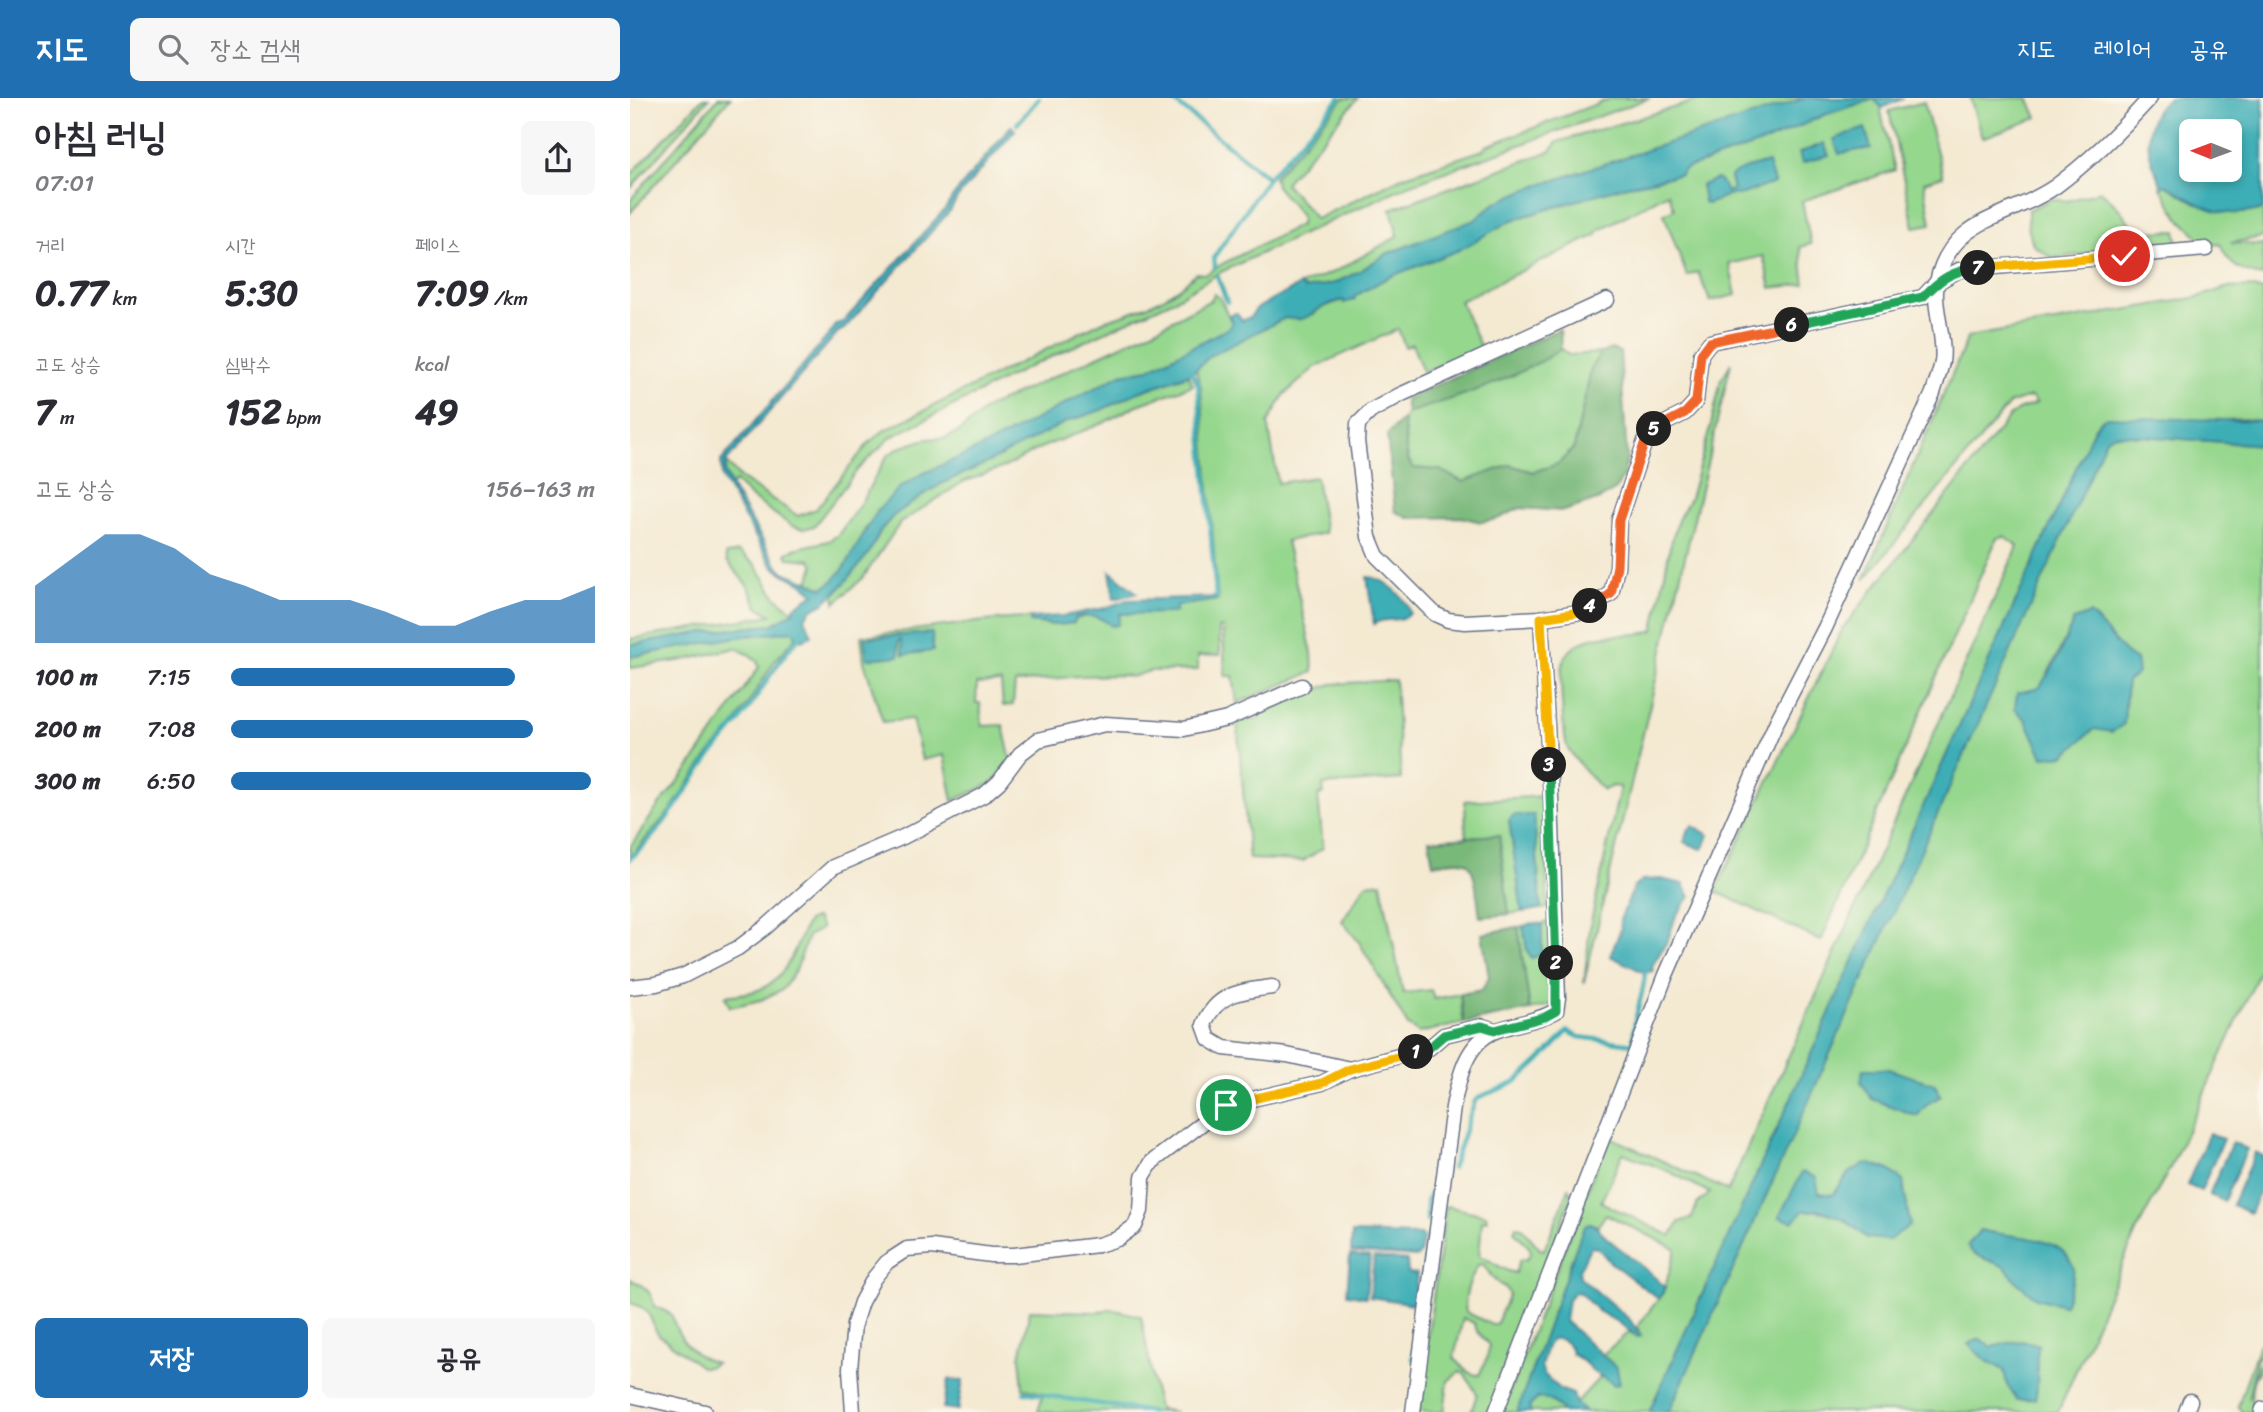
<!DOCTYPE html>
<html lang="ko">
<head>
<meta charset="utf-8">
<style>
	:root { --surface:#fff; --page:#f7f7f7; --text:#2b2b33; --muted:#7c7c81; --accent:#1f6fb2 }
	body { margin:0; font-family:Sriracha,"Poor Story",sans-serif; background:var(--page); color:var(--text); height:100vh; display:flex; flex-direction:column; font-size:26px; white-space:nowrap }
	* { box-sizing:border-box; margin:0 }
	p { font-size:23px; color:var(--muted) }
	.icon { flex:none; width:38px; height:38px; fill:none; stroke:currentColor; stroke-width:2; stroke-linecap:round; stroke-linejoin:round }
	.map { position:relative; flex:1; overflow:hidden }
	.side { display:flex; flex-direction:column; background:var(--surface); width:630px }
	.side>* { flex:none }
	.needle { width:46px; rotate:271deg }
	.fabs { position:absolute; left:1549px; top:21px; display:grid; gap:14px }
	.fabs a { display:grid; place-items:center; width:63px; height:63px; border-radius:10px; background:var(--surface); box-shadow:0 4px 10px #0003; font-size:35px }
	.pin { position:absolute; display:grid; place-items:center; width:60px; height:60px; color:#fff; margin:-30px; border:4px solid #fff; border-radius:50%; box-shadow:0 2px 7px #0007 }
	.km { position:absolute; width:35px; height:35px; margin:-18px; border-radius:50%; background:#222; color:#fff; font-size:19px; line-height:35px; text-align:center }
	.round { display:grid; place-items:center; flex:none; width:74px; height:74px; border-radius:10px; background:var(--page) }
	.summary { display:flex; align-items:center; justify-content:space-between; height:119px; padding:0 35px }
	h1 { font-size:38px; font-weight:800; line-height:52px }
	.figures { display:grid; grid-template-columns:repeat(3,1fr); gap:10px; height:119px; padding:7px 35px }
	.figures div { display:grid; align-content:center }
	.figures b { font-size:35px; font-weight:800 }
	.figures small { font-size:19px; font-weight:400 }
	.figures p { font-size:19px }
	.chart { height:196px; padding:14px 35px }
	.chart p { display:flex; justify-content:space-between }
	.chart svg { width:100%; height:126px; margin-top:7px; fill:var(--accent); opacity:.7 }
	.cta { display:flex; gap:14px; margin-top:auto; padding:14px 35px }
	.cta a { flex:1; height:80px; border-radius:10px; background:var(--accent); color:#fff; font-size:28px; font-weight:800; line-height:80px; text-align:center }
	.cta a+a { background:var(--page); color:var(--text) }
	ul { padding:0 35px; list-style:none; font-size:23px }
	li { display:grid; grid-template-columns:112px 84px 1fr; align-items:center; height:52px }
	li i { height:18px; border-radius:9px; background:var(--accent) }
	header { display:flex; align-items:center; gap:42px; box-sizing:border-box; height:98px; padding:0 35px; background:var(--accent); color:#fff }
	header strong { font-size:33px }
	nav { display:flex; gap:38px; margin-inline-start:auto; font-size:24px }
	.search { width:490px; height:63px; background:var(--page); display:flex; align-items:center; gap:18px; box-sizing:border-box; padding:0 24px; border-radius:10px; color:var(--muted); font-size:26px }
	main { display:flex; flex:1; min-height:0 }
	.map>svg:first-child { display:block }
	.green { fill:#96d78e; stroke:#588376; stroke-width:2; fill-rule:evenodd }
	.forest { fill:#78b879; stroke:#4a746c; stroke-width:2 }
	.water { fill:#3daeb6; stroke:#2c6e8a; stroke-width:2; fill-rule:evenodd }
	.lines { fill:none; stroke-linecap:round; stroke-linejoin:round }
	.stream { stroke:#3daeb6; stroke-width:4.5 }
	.street-casing { stroke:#677086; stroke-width:17 }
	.street { stroke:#fff; stroke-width:14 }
	.split-1-casing { stroke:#fff; stroke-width:14 }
	.split-2-casing { stroke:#fff; stroke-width:14 }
	.split-3-casing { stroke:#fff; stroke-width:14 }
	.split-4-casing { stroke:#fff; stroke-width:14 }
	.split-5-casing { stroke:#fff; stroke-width:14 }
	.split-6-casing { stroke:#fff; stroke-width:14 }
	.split-7-casing { stroke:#fff; stroke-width:14 }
	.split-8-casing { stroke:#fff; stroke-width:14 }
	.split-1 { stroke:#f5b400; stroke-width:9 }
	.split-2 { stroke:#22a559; stroke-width:9 }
	.split-3 { stroke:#22a559; stroke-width:9 }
	.split-4 { stroke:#f5b400; stroke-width:9 }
	.split-5 { stroke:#f0652b; stroke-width:9 }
	.split-6 { stroke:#f0652b; stroke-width:9 }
	.split-7 { stroke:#22a559; stroke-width:9 }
	.split-8 { stroke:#f5b400; stroke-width:9 }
</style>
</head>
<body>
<header>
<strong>지도</strong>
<div class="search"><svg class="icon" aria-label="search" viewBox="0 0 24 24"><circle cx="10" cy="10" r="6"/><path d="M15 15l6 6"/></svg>장소 검색</div>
<nav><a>지도</a><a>레이어</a><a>공유</a></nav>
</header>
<main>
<section class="side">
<div class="summary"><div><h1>아침 러닝</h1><p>07:01</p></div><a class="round"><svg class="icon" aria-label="share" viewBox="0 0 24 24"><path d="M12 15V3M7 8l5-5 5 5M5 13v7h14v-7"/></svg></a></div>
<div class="figures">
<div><p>거리</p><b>0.77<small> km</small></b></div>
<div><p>시간</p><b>5:30</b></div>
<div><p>페이스</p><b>7:09<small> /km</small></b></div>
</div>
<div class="figures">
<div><p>고도 상승</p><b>7<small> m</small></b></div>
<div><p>심박수</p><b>152<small> bpm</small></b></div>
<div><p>kcal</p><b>49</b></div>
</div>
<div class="chart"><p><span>고도 상승</span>156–163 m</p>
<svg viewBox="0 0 160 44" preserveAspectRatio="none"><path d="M0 44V24L10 15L20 6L30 6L40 11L50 20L60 24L70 29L80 29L90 29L100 33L110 38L120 38L130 33L140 29L150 29L160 24V44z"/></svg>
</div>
<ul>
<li><b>100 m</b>7:15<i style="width:78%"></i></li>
<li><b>200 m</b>7:08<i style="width:83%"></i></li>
<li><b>300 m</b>6:50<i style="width:99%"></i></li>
</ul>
<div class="cta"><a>저장</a><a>공유</a></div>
</section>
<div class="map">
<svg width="1633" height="1314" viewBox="0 0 1633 1314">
	<rect width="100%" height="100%" fill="#fbf7ec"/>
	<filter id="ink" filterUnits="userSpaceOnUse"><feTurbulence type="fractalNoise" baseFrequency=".0143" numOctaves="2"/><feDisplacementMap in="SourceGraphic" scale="14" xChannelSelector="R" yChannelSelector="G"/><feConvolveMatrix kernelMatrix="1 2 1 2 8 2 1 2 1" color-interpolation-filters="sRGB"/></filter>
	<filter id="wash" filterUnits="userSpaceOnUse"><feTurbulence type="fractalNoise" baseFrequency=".00686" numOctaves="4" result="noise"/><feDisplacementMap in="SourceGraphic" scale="28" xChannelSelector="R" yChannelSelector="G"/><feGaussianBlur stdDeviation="1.57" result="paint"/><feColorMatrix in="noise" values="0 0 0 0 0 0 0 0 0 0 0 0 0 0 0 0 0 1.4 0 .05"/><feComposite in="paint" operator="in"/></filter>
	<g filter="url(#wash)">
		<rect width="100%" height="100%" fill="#f4e9d1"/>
		<g class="green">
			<path d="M73 0H79L0 91V77Z"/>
			<path d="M88 0H100L0 115V102Z"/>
			<path d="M714 0H728L655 85 686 121 772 79 853 52 856 48 982 0H1020L776 88 591 174 542 203 399 269 261 339 229 370 184 428 173 431 162 428 122 400 105 384 101 388 95 375 96 364 110 380 168 418 186 411 238 346 253 333 473 223C507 213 542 201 566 175L576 176 594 165 670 127 671 118 646 88 644 79Z"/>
			<path d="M1076 0H1175L895 92 865 105 845 122 756 156 730 173 705 185 675 191 670 187 706 173 768 138 761 111 921 53 927 44Z"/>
			<path d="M1340 0H1398L1407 20 1352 40Z"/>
			<path d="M1244 1 1252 10 1251 15 1265 72 1172 103 1181 146 1170 149 1175 186 1141 190 1133 158 1099 166 1106 197 1080 203 1068 174 1057 178 1034 116 1044 111 1038 95 967 133 968 136 830 203 851 250 793 274 782 246 775 249 768 231 685 269 654 297 638 325 648 385 686 379 695 435 656 443 682 555 683 574 607 605 603 578H595L593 529 589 530 590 557 568 558V572L520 573 501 579 495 577 449 578 385 585 383 607 373 608 371 584 347 586 346 605H350L352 628 373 627 381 664 362 685 323 703 314 657 292 662 282 621 253 624 234 564 231 538C287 533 345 521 401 520V524C409 525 421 528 429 527 450 523 462 507 482 528L488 527 489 516 588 502 571 289 566 272 581 257 655 220 684 216 690 210 725 198 759 179 882 122 988 90 1051 76 1054 71 1137 43 1194 17ZM1135 65 1138 66 1144 84 1110 97 1100 96 1078 106 1103 92 1100 80C1110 70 1122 69 1135 65ZM301 535 303 552 271 542 237 560 235 540Z"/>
			<path d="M1294 4 1313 78 1294 84 1301 126 1284 129 1259 13Z"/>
			<path d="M1535 86C1566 108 1595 122 1633 111V139L1600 145 1633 147V178C1612 175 1598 168 1591 147L1575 145 1549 120 1531 90Z"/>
			<path d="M1471 93 1491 113 1506 134 1546 133 1548 146 1422 160 1403 147 1398 129V112L1422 101 1437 103Z"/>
			<path d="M1620 189 1633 193V323L1615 321 1465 329 1019 1314H955L945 1306 970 1279 978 1281 986 1276V1270L972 1257 999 1234 1008 1239 1011 1238 1007 1229 1033 1195 1046 1151 976 1116 968 1128 960 1125 951 1136 887 1314H872L978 1038 1098 1093 1388 448 1374 438 1367 440 1191 843 1085 793 1213 530 1380 318 1388 312 1407 305 1401 299 1380 305 1234 482 1338 239 1569 199 1595 190ZM993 1055 1040 1074 1080 1095 1067 1106 1062 1120 1049 1124 1041 1138 971 1104Z"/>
			<path d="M584 196 590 200 602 226 597 231 519 271 491 276 359 346 290 377 269 390 235 431 226 452 214 470 203 483 193 490 176 483 180 481 184 467 181 462 158 460 156 456 164 451 198 443 208 437 229 408 257 358 269 350 296 341 315 340 329 334 358 309 524 232 581 202Z"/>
			<path d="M931 251 939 257 971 255 962 268 944 350 928 366 903 374 880 367 833 384 795 372 783 370C773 355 777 338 773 321L777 315C831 298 884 282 931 251Z"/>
			<path d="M1101 265 954 885 960 829 990 689 983 688 973 692C966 686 942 658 938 651 933 639 929 577 933 565 935 556 942 550 950 545 974 531 1001 542 1024 532L1040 449 1048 422 1060 400 1081 327 1091 282Z"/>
			<path d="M558 277 563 287 505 308 473 325 410 350 377 368 333 384 270 425 233 480 205 505V496L239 455 251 432 263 418 295 396 313 385 361 363 436 324 471 312 506 295Z"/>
			<path d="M1484 336 1633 347V866L1541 1068 1507 1132 1428 1314H1039L1470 351 1476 341ZM1444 522 1480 541 1492 554 1506 562 1497 583 1494 601 1435 657 1413 659 1396 622C1410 588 1429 556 1444 522ZM1258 971 1280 979 1311 998 1297 1006 1287 1018 1242 1001ZM1218 1076 1273 1083 1280 1127 1237 1140C1215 1121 1203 1111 1172 1113L1188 1095 1203 1097ZM1350 1132 1388 1140 1434 1207 1406 1200 1388 1185 1375 1169 1344 1156ZM1350 1241 1362 1249 1405 1260 1408 1273 1377 1287 1374 1272 1355 1262Z"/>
			<path d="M109 454 125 466 146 499 164 514 141 527 75 534 0 547V541L141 517 128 509 118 488 97 463 96 456Z"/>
			<path d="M163 533 166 539 144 564 104 628 79 656 38 715 0 759V749L29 707 57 673 129 569 127 563 120 557 106 550 54 562 0 570V559L107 539Z"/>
			<path d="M765 582 771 681 693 687 694 696 688 697 693 750 673 763 619 761 607 623 629 621V611L645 608 701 586Z"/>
			<path d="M913 698 918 810 911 811 904 717 879 722 892 814 879 816 869 737 836 739 835 703Z"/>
			<path d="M751 784 773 895 801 892 804 901 830 896 834 925 789 935 778 928 729 844 712 823 736 786Z"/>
			<path d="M186 820 192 830 178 838 167 870 153 891 131 902 100 909 95 898C106 896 118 896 128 892 158 881 165 848 178 823Z"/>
			<path d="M918 824 922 907 900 912 888 829 893 828 897 853 912 829 911 826Z"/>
			<path d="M939 1090 942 1097 861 1314H841L847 1296 834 1275 829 1274 818 1283 814 1314H787L816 1108 856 1117 857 1122 852 1123 849 1158C863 1162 870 1172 885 1175L890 1162 897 1161 901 1154 899 1149 884 1133 886 1128 892 1130 910 1151 914 1152ZM853 1166C860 1175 864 1185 875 1189L879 1196 867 1225 862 1227 836 1214C833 1199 840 1181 848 1167ZM833 1220 844 1225 847 1233 859 1247 858 1258 849 1277C838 1278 832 1267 824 1260Z"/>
			<path d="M0 1181C14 1188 22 1193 24 1208L41 1216C43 1219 43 1223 45 1227 52 1245 67 1261 86 1265L78 1269H71L29 1237C16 1219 26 1213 0 1205Z"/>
			<path d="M480 1211 511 1218 528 1311 546 1314H408L413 1295 393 1290 390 1259 400 1212 467 1214Z"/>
			<path d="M1629 1246H1633V1257L1627 1259 1618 1301 1628 1267 1633 1263V1269C1620 1280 1619 1299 1625 1314H1612L1608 1308Z"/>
			<path d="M908 1300C921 1300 925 1305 933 1314H900V1308Z"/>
		</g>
		<g class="forest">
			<path d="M930 231 931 251C884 282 831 298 777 315L775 301Z"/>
			<path d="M981 251 990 254 997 360 994 376 986 391 970 401 934 413 890 410 867 421 851 424 831 419 778 420 765 413 757 337 773 321 777 361 783 370 810 372 833 384 880 367 903 374 928 366 944 350 962 268 971 255Z"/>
			<path d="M869 737 879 816 850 819C848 807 846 771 837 765 830 760 812 765 803 766L799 742Z"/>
			<path d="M888 829 900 912 834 925 830 896 852 892 859 879 852 836Z"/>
		</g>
		<g class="water">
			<path d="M1175 0H1274L1252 10 1244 1 1194 17 1137 43 1054 71 1051 76 988 90 882 122 829 152 759 179 725 198V201L714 205 713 202C706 204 697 206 691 210 676 219 675 224 655 220L581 257 562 275 506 295 471 312 436 324 361 363 313 385 295 396 263 418 251 432 239 455 214 486 195 504 181 512 175 520 182 538 172 542 166 539 163 533 107 539 0 559V547L75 534 141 527 164 514V509L184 496C174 482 153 480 141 466L92 380 91 363 202 233 205 226 213 224 316 110 323 98 381 28 385 32 327 100 320 113 214 231 208 234 96 364 95 375 101 388 147 467 154 474 193 490 203 483 214 470 248 412 269 390 290 377 359 346 491 276 519 271 597 231 602 226 599 217 607 215 612 223 620 219 627 210 670 187 675 191 705 185 730 173 756 156 845 122 865 105 895 92Z"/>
			<path d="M1540 0H1633V111C1592 123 1569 108 1536 86L1531 90C1530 78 1526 75 1522 64 1514 42 1518 12 1540 0ZM1600 33V72H1561V33Z"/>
			<path d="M1235 30 1241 50C1229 53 1221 52 1209 56L1204 41Z"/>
			<path d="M1194 45 1199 57 1172 65 1169 55Z"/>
			<path d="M1135 65H1138L1144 85 1110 97 1100 96 1078 106 1074 104 1071 87 1087 81 1092 85 1097 94 1103 91 1100 79C1110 70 1122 69 1135 65Z"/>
			<path d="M1477 319 1633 323V347L1485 336 1476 341 1039 1314H1019L1457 346C1462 335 1465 324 1477 319Z"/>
			<path d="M480 473 507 495 484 501Z"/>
			<path d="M737 479C753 478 777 500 780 515 770 526 754 518 744 526Z"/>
			<path d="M586 499 588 502 546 508V514L542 515 490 516 488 527 482 528C469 518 463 517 446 519L444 525 429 527 400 524 401 520 433 518 475 510 497 502Z"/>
			<path d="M1460 516C1477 530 1485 550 1506 562L1508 575 1497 583 1494 626 1482 634 1464 631 1435 657 1413 659 1396 622 1385 611 1387 595 1409 590 1425 565 1444 522Z"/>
			<path d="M302 535 303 553 273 557 271 542 268 543 269 558 237 561 234 540Z"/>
			<path d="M884 717H904L911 811 892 814 879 722Z"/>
			<path d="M1063 728 1079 737 1074 750 1071 751 1054 744 1059 731Z"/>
			<path d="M1031 781 1054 786 1060 799 1046 818 1038 842 1022 868 1023 873 1015 875 980 858 991 831 990 822 1004 789 1012 782Z"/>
			<path d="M903 825 911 826 912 829V854L906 859 901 860 897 853 893 828Z"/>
			<path d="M1233 971H1258L1305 986 1311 998 1297 1006 1287 1018 1242 1001 1231 984Z"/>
			<path d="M1579 1035 1593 1041 1571 1093 1557 1087Z"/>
			<path d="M1602 1044 1617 1051 1594 1103 1579 1097Z"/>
			<path d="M1625 1054 1633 1058V1085L1620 1115 1602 1107Z"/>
			<path d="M1235 1065 1258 1071 1273 1083 1280 1127 1259 1142 1237 1140 1216 1122 1191 1112 1173 1113 1163 1124 1149 1119 1172 1074 1186 1079 1189 1095 1203 1097 1218 1076Z"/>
			<path d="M960 1125C969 1128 970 1134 977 1140 996 1156 1017 1171 1035 1189L1029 1201 980 1164 968 1150 961 1149C955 1156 955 1164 949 1171L950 1179 1000 1222 1011 1238 1008 1239 989 1225 968 1213 950 1195 944 1194 938 1201 935 1223 987 1270 990 1286 984 1287C979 1282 975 1282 970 1278 959 1272 956 1262 942 1256 941 1247 932 1239 922 1241L917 1248 911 1268 914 1276 929 1291 943 1296 946 1306 955 1314H933C925 1305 921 1300 908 1300L900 1308V1314H887L951 1136 954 1129Z"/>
			<path d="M1350 1132C1375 1139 1417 1137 1435 1155 1438 1158 1441 1165 1444 1169L1442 1185 1434 1207 1406 1200 1388 1185 1375 1169 1344 1156 1337 1148Z"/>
			<path d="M722 1135 791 1137 793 1141 790 1156 787 1159 721 1154Z"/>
			<path d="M720 1157 740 1159 736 1199 717 1196Z"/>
			<path d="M744 1159 777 1163 778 1175 787 1176 784 1206 740 1199Z"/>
			<path d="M1350 1241 1362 1249C1380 1244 1392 1240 1409 1247 1403 1265 1411 1282 1405 1301L1387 1302 1377 1287 1374 1272 1355 1262 1338 1246Z"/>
			<path d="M319 1281 333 1283 328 1312 313 1310Z"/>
		</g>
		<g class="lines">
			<g class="stream">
				<path d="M540 0 638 80"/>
				<path d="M387 26 409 0"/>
				<path d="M585 169 584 159 638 80 710 0"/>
				<path d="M587 177 597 204"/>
				<path d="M562 275 568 286 586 499"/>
				<path d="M0 761C32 733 54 695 79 660 92 643 107 628 119 610 135 586 149 561 169 540"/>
				<path d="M941 935 949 939 1004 946C1001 922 1014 899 1015 875"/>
				<path d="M822 1070 845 1003C855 993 873 993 885 984 904 970 922 950 938 933L940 934"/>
				<path d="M797 1123V1102L807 1085"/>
				<path d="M783 1261 798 1138"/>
				<path d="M394 1294 521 1314"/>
			</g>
		</g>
	</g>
	<g filter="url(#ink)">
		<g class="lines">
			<g class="street-casing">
				<g id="street">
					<path d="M977 202 770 297 741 313 728 326 727 343 739 439 747 458 805 516 818 522 835 524 911 520 950 514 981 496 987 469 989 422 1018 334 1055 315 1066 303 1071 256 1080 244 1293 199 1306 185 1329 172 1576 151"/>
					<path d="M0 889 26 886 53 878 108 850 136 829 203 769 273 739 354 697 369 684 390 656 408 642 475 626 554 631 597 621 672 588"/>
					<path d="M642 889C611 893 586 895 574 927L579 941 594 950 657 957 720 971"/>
					<path d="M0 1297 75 1314"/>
					<path d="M223 1314 220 1271 224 1226 231 1204 244 1180 257 1164 277 1151 302 1149 361 1157H384L468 1147 487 1141 505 1128 511 1113 513 1079 522 1064 596 1007 692 985 720 971 799 950 814 937 852 928 865 932"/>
					<path d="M783 1314 823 1009C829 979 836 943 868 932 887 925 908 923 926 913L928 900 921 700 911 520"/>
					<path d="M866 1314 1036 877 1147 623 1195 530 1303 295C1306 285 1310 274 1312 264 1316 240 1302 208 1307 184 1321 118 1380 121 1426 88 1461 62 1491 32 1520 0"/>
					<path d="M1556 1314 1560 1303"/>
					<path d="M1632 1314 1633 1311"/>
				</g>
			</g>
			<use href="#street" class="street"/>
		</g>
	</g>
	<g class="lines" filter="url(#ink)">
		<g class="split-1-casing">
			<path id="split-1" d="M596 1007 692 985 720 971 786 954"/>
		</g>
		<g class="split-2-casing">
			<path id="split-2" d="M786 954 799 950 814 937 852 928 865 932 915 919 926 913V865"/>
		</g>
		<g class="split-3-casing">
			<path id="split-3" d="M919 667 926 865"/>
		</g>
		<g class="split-4-casing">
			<path id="split-4" d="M919 667 911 520 950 514 960 508"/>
		</g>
		<g class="split-5-casing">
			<path id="split-5" d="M960 508 981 496 987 468 989 422 1018 334 1024 331"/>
		</g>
		<g class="split-6-casing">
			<path id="split-6" d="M1024 331 1055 315 1066 303 1071 256 1080 244 1162 227"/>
		</g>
		<g class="split-7-casing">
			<path id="split-7" d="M1162 227 1293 199C1310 181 1323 172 1348 170"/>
		</g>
		<g class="split-8-casing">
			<path id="split-8" d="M1348 170 1494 158"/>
		</g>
		<use href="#split-1" class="split-1"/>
		<use href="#split-2" class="split-2"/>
		<use href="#split-3" class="split-3"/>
		<use href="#split-4" class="split-4"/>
		<use href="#split-5" class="split-5"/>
		<use href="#split-6" class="split-6"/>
		<use href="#split-7" class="split-7"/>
		<use href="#split-8" class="split-8"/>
	</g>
</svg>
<div class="fabs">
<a><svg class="needle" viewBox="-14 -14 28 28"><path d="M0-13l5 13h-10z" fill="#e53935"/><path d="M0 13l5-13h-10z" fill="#7c7c81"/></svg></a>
</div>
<div class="pin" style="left:596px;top:1007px;background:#1e9e55"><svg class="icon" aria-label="arrive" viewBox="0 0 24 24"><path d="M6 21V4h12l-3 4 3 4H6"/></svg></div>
<div class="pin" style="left:1494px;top:158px;background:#d93025"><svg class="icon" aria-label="check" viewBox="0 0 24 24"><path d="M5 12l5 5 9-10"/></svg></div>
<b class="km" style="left:786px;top:954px">1</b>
<b class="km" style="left:926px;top:865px">2</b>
<b class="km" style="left:919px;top:667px">3</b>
<b class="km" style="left:960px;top:508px">4</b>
<b class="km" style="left:1024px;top:331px">5</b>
<b class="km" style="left:1162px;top:227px">6</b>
<b class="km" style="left:1348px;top:170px">7</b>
</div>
</main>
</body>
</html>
